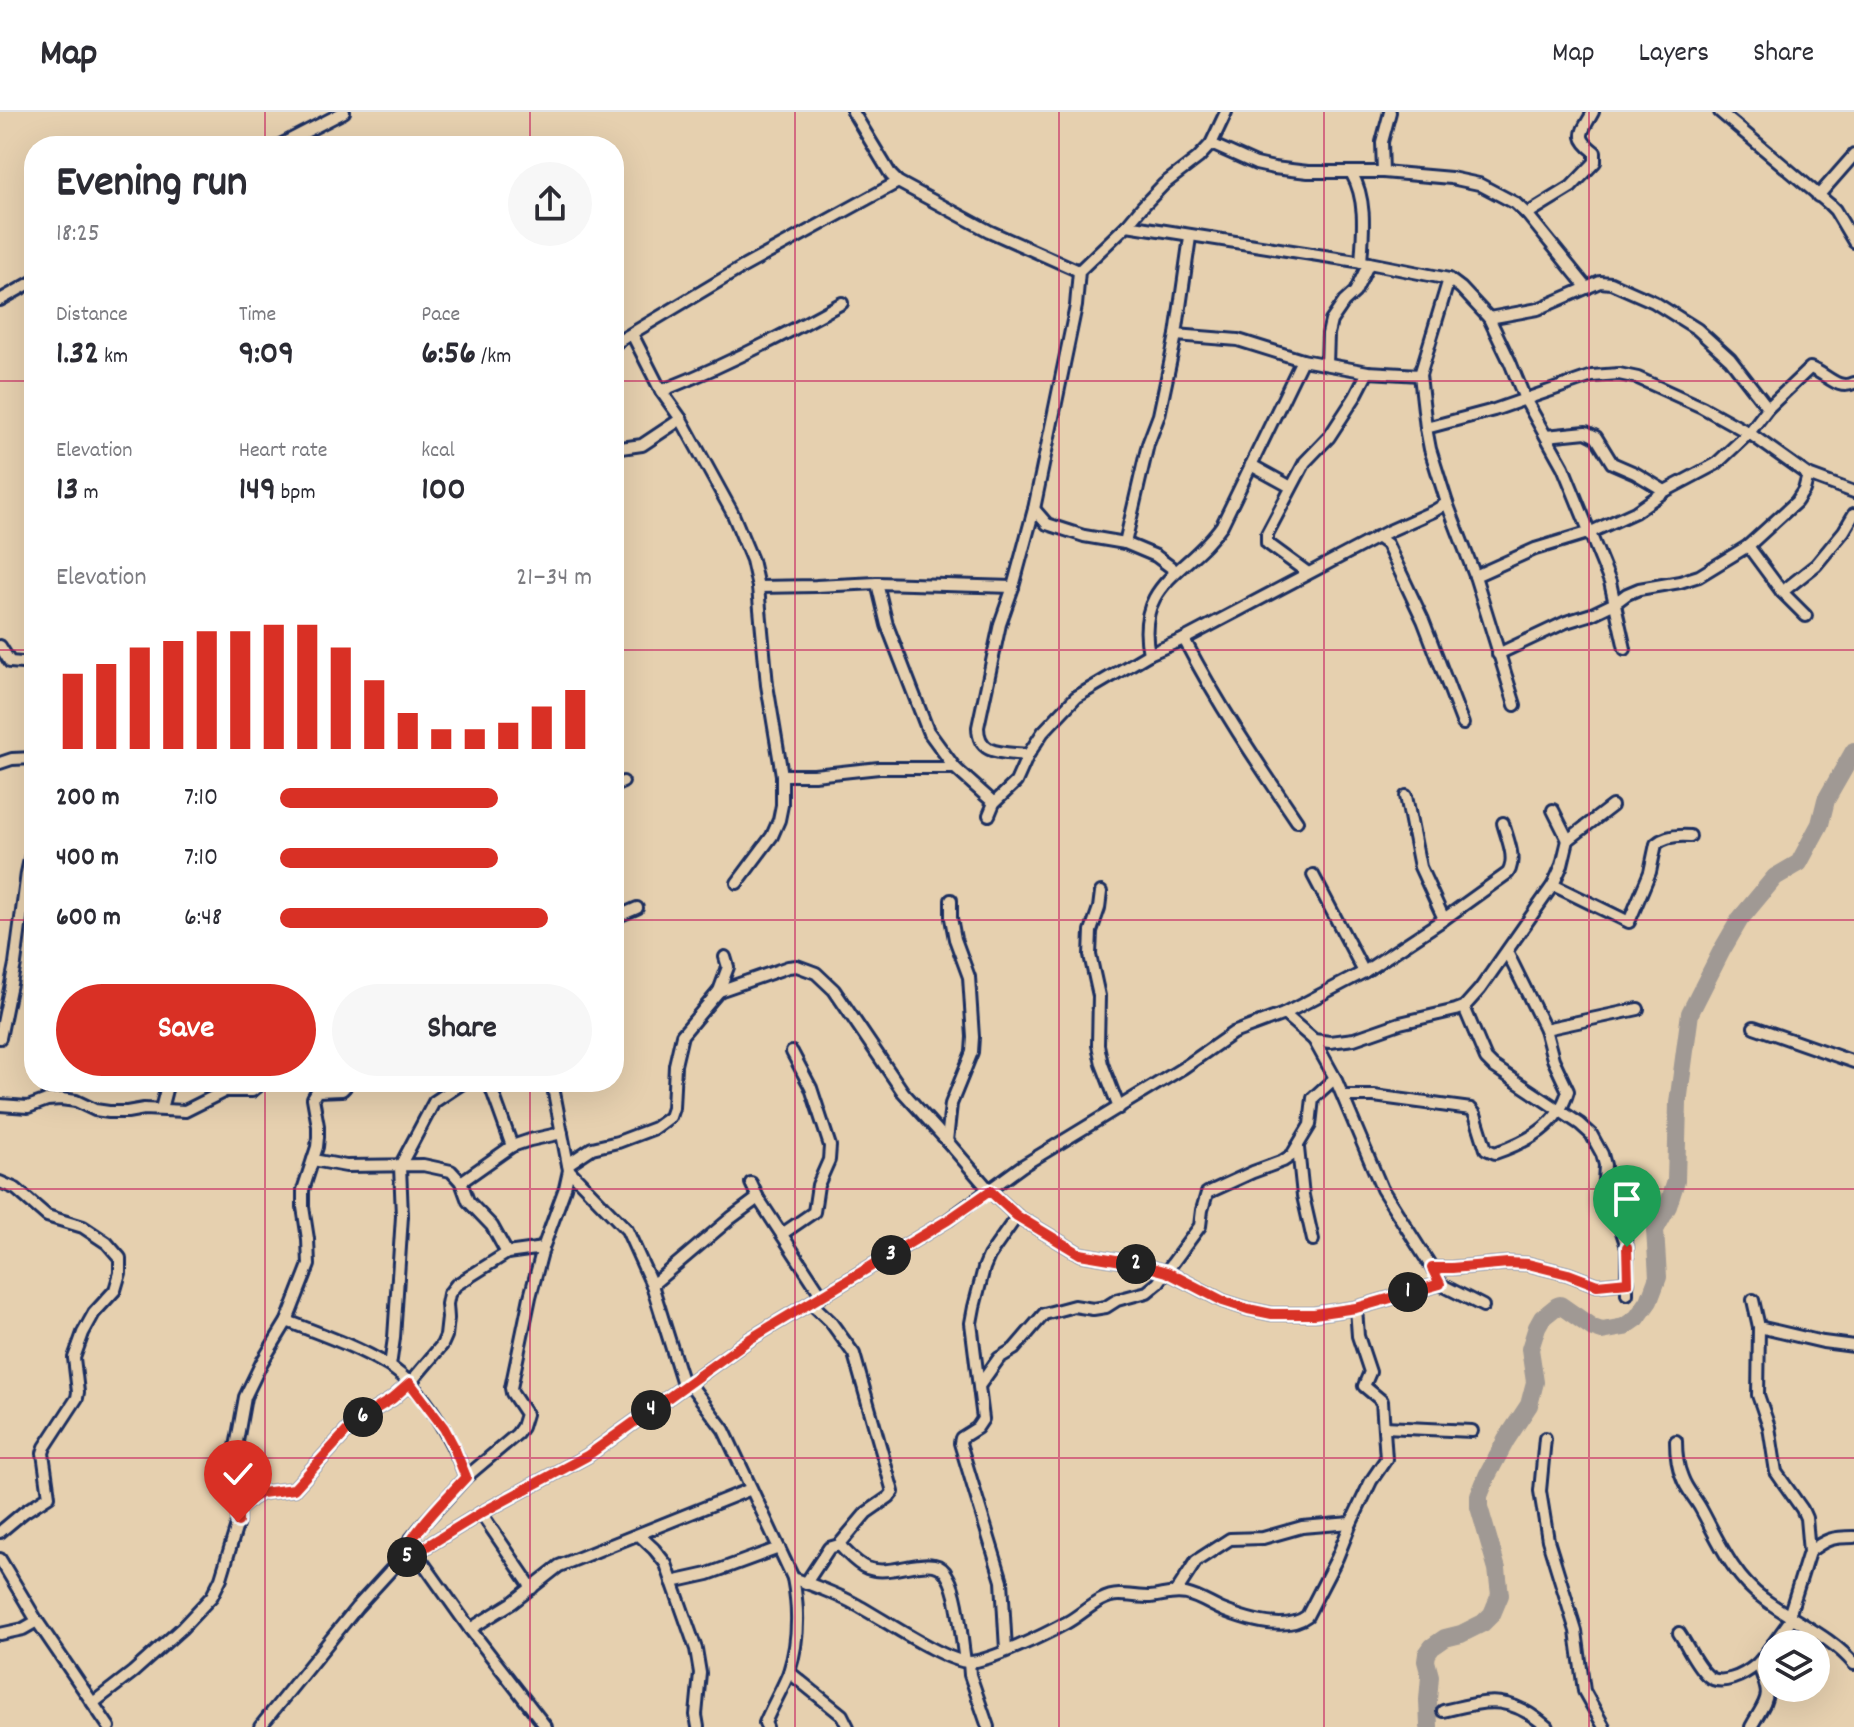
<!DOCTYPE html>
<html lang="en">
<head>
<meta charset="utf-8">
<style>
	:root { --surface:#fff; --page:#f7f7f7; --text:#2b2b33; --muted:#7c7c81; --line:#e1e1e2; --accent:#d93025 }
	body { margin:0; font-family:Dekko,sans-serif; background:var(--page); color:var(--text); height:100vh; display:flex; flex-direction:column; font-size:30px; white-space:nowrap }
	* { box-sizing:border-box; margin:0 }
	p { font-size:26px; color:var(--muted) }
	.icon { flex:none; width:44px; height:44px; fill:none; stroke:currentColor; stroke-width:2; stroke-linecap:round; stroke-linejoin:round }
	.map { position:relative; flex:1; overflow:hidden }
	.sheet { position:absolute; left:24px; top:24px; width:600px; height:956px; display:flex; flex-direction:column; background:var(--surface); border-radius:32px; box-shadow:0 8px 32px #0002 }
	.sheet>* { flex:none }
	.fabs { position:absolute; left:1758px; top:1518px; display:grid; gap:16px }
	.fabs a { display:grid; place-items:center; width:72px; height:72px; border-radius:50%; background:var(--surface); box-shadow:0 8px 32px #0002; font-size:40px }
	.pin { position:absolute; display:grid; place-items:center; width:68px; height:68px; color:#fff; margin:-82px -34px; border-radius:50% 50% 50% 0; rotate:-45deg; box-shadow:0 0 8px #0007 }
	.pin .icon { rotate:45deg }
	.km { position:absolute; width:40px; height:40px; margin:-20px; border-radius:50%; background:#222; color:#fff; font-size:22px; line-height:40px; text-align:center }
	.round { display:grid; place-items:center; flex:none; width:84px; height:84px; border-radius:42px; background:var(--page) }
	.summary { display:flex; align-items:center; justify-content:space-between; height:136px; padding:0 32px }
	h1 { font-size:44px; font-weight:700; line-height:60px }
	.metrics { display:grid; grid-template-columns:repeat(3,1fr); gap:12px; height:136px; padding:8px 32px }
	.metrics div { display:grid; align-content:center }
	.metrics b { font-size:34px; font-weight:700 }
	.metrics small { font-size:22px; font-weight:400 }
	.metrics p { font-size:22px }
	.chart { height:224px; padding:16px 32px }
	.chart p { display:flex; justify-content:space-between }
	.chart svg { width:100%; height:144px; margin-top:8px; stroke:var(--accent); stroke-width:6 }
	.button { display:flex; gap:16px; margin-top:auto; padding:16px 32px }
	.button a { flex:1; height:92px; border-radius:48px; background:var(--accent); color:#fff; font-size:32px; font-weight:700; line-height:92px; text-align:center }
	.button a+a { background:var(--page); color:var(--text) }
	ul { padding:0 32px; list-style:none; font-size:26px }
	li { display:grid; grid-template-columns:128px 96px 1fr; align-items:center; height:60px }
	li i { height:20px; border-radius:10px; background:var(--accent) }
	header { display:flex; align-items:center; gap:48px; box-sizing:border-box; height:112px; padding:0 40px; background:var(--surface); border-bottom:2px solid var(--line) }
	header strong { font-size:38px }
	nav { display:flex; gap:44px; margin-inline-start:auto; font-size:28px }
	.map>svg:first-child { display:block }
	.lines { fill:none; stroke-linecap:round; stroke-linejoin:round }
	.river { stroke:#a09994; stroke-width:18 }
	.minor-casing { stroke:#1b2f5e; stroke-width:16 }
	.minor { stroke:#e6d0af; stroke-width:10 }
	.route-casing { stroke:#fff; stroke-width:16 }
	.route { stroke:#d93025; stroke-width:10 }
	.grid { fill:none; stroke:#c2185b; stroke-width:2; stroke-opacity:0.55 }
</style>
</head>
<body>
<header>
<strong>Map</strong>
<nav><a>Map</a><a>Layers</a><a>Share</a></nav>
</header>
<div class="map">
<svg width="1854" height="1615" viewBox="0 0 1854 1615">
	<rect width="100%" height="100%" fill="#e6d0af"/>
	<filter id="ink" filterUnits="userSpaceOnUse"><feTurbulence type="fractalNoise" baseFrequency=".0125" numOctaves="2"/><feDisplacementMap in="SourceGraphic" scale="16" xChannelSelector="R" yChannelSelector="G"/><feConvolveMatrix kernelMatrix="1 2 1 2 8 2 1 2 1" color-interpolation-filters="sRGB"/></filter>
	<g filter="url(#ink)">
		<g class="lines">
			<path class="river" d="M1429 1615 1428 1588 1430 1564 1426 1549 1427 1542 1432 1535 1445 1526 1461 1522 1483 1511 1492 1502 1500 1483 1497 1457 1479 1395V1384L1487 1364 1506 1328 1529 1293 1535 1270 1530 1237 1537 1215 1542 1206 1557 1194 1560 1193 1593 1216 1602 1219 1624 1215 1637 1206 1649 1189 1658 1165 1655 1118 1668 1094 1676 1069 1678 991 1690 901 1722 838 1740 807 1775 765 1799 751 1820 712 1826 688 1854 639"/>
			<g class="minor-casing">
				<g id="minor">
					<path d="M853 0 891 63 898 70 989 119 1079 159"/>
					<path d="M1720 0 1829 92 1835 98 1854 130"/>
					<path d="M1211 32 1256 52 1274 56 1308 60H1383L1451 66 1479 72 1515 91 1527 102 1587 176"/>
					<path d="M278 34 344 0"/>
					<path d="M1383 60 1382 30 1390 0"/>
					<path d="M1352 62C1367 88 1363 121 1361 150"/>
					<path d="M1818 84 1854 43"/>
					<path d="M1527 102 1571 75 1595 50V40C1574 24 1582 21 1593 0"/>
					<path d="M1127 113 1369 151 1449 167 1461 176 1489 206 1510 250 1525 287 1563 355 1610 470 1625 537"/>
					<path d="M1449 167 1420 263 1426 316 1430 337 1447 391 1475 464 1515 593"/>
					<path d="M0 188 34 169"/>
					<path d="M1489 206 1538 197 1600 170 1611 171 1654 190 1697 217 1730 247 1768 296"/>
					<path d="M632 222 661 279 681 307 732 400 752 448 758 475 767 573 782 663V693L779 708 772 724 737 771"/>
					<path d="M1176 223 1238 228 1302 248 1368 260 1420 263"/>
					<path d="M614 232 741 156 898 70"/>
					<path d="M1327 252 1328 222 1331 209 1344 190 1355 180 1369 151"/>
					<path d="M661 279C724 254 783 224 842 191"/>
					<path d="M1426 316 1494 298 1592 264 1619 262 1638 266 1702 295 1749 321 1808 363 1854 380"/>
					<path d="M1546 324 1586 320 1596 325 1612 351 1635 361 1665 379"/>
					<path d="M614 337 642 333 681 307"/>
					<path d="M1251 353 1291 375"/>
					<path d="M1034 397 1047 412 1084 424 1125 431 1156 444 1176 459"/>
					<path d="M1377 425 1387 432 1423 508 1463 612"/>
					<path d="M1125 431 1148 332 1159 303 1176 223 1190 125"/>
					<path d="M1748 434 1782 480 1806 504"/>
					<path d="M1308 461 1267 431V422L1305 350 1329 325 1355 285 1368 260"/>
					<path d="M1475 464 1535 437 1591 420 1635 400 1665 379 1716 352 1749 321 1768 296 1810 256C1826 261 1837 279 1854 271"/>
					<path d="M877 471 887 513 928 619 955 656 994 691"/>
					<path d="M758 475 816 474 877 471 1013 475"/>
					<path d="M1782 480 1816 453 1844 419 1854 402"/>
					<path d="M1184 527C1217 591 1257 650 1297 709"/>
					<path d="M0 534 10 550 34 552"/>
					<path d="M1149 542C1134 470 1189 461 1222 413L1302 248"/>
					<path d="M1498 542 1566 510 1592 502 1615 491 1627 482 1639 477 1680 470 1699 464 1748 434 1796 390 1804 378 1808 363"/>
					<path d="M1028 643C1005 640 978 645 978 615L1000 512 1013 475 1034 397 1076 194 1079 159 1127 113 1142 95 1164 72 1198 46 1211 32 1226 0"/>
					<path d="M0 651 12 647 34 646"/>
					<path d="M782 663H814L879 656H955"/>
					<path d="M614 674 623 670"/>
					<path d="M1406 684 1420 755 1444 807"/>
					<path d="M1553 698 1568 728"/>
					<path d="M989 703 994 691 1016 670 1028 643 1043 620 1076 585 1149 542 1184 527 1389 419 1434 399 1447 391"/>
					<path d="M1313 763 1364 860"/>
					<path d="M1553 773 1629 810 1650 760 1656 732C1665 724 1678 723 1690 724"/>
					<path d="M1101 780 1099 796 1091 819 1090 843 1099 884 1098 933 1102 952 1119 996"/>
					<path d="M614 806 637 796"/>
					<path d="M719 879 788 855 797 854 816 861 834 878 903 980 947 1029 990 1079 1017 1104 1080 1142 1134 1151 1167 1160 1223 1189 1248 1197 1272 1202H1314L1356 1196 1440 1172"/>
					<path d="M1464 895 1486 947 1493 954 1580 1012 1591 1022 1602 1042 1605 1053 1603 1087 1621 1117 1627 1135V1182"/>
					<path d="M1284 902 1364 860 1444 807 1508 761C1517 746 1507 727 1503 711"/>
					<path d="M1754 915 1854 950"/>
					<path d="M1545 917 1638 897"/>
					<path d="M0 926 15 852 27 761 34 729"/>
					<path d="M1314 928 1335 966 1382 1077 1432 1156H1452L1508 1151 1528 1152 1568 1162 1597 1173 1628 1170"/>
					<path d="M489 970 512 1034"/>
					<path d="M1344 984H1374L1471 997 1475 1002 1486 1037 1495 1041C1527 1030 1558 1014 1568 979L1553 947 1545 917 1507 840"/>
					<path d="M0 993 28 995 47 988 61 987 76 989 95 998 109 1000H127L144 997 185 999 225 979H252L257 975 261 970"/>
					<path d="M161 997 168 970"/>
					<path d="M947 1029 951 992 972 940 973 925 969 865 955 827 951 806V788"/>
					<path d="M1298 1036 1303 1084 1313 1128"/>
					<path d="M313 1048 346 1054 423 1053 451 1059 461 1070 468 1089 492 1114 507 1141"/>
					<path d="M568 1052 592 1036 618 1030 655 1016 670 1005 673 996 675 953 682 923 719 879 728 855 725 845"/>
					<path d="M569 1058 627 1118 652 1173 684 1275"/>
					<path d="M0 1070 16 1077 47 1104 83 1115 107 1131 120 1146V1161L115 1178 94 1201 83 1221 74 1246 78 1280 77 1286 45 1335 43 1341 49 1384 24 1400 0 1420"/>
					<path d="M461 1070 512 1034 530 1028 562 1021"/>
					<path d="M751 1071 758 1086 822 1184"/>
					<path d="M782 1122 814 1100 818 1073 829 1048 830 1034 811 976 792 940"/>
					<path d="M1439 1168 1440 1172 1483 1194"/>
					<path d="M652 1173 731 1106 758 1086"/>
					<path d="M1753 1188 1759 1215 1758 1283 1769 1315 1776 1360 1802 1397 1806 1406 1809 1440 1789 1504"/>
					<path d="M287 1209C321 1222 358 1235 389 1254 425 1277 451 1326 466 1365"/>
					<path d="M1759 1215 1823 1230 1854 1234"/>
					<path d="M390 1254 394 1226 402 1104 400 1054 434 990 464 970"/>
					<path d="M689 1271 724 1318 793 1466C799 1497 799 1529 789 1560 783 1576 772 1594 765 1611L767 1615"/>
					<path d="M979 1274 999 1246 1014 1237 1044 1202 1074 1194 1093 1197 1106 1195 1117 1188 1147 1180 1158 1171 1200 1114 1202 1098 1207 1081 1253 1060 1283 1049 1292 1043 1310 1013 1313 986 1335 966"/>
					<path d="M1384 1315 1472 1319"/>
					<path d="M1545 1326 1540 1379 1548 1428 1576 1519 1584 1579 1604 1615"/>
					<path d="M1676 1329C1676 1341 1677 1354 1682 1365 1686 1377 1695 1386 1701 1397 1718 1428 1734 1466 1764 1487 1793 1509 1831 1524 1854 1552"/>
					<path d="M238 1398 252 1386 261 1381 294 1377 356 1309 392 1287 410 1271 442 1233 446 1224 448 1206 447 1192 449 1182 456 1173 507 1141 543 1136"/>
					<path d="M481 1401 532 1476"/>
					<path d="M639 1423 654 1437 666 1452 696 1537 700 1561 696 1603 698 1615"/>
					<path d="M839 1433C847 1440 856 1452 867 1456 888 1464 915 1449 934 1453 940 1454 945 1459 948 1465 959 1484 961 1526 965 1549"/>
					<path d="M1809 1440C1826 1427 1832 1425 1854 1425"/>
					<path d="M416 1441 470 1517 546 1615"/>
					<path d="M0 1447 37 1509 109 1615"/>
					<path d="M399 1449 416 1441 481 1401 587 1344 750 1227 948 1108 1022 1054 1183 956 1233 921 1284 902 1314 928 1330 930 1354 927 1400 911 1456 898 1464 895 1480 877 1553 773 1562 753 1568 728 1612 694"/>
					<path d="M793 1466C815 1474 835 1481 855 1492 880 1505 945 1550 969 1550 991 1549 1046 1522 1066 1511 1082 1503 1099 1483 1119 1483 1129 1483 1140 1485 1150 1485 1162 1484 1173 1479 1186 1482 1200 1485 1212 1494 1225 1499 1248 1508 1286 1520 1307 1504L1337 1446 1351 1411 1371 1369 1386 1347 1382 1289 1364 1274 1370 1260 1358 1224 1356 1196"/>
					<path d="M672 1470 708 1462 779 1436"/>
					<path d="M806 1471 829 1436 839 1433 866 1401 889 1385 893 1380 854 1242 830 1209 811 1191"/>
					<path d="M1176 1480 1196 1449 1230 1427 1263 1426 1302 1415 1351 1411"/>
					<path d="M470 1517 512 1491 559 1454 751 1377"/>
					<path d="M1679 1521C1688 1534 1696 1554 1708 1564 1721 1575 1744 1563 1756 1553 1762 1548 1767 1540 1772 1533"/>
					<path d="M0 1522 23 1517 37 1509"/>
					<path d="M1773 1532 1792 1506"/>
					<path d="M1006 1538 1002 1469 960 1331 961 1326 977 1316 983 1307 971 1211 974 1195 984 1156 989 1144 1017 1104"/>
					<path d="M969 1550 970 1563 988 1615"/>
					<path d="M789 1560 842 1603 848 1615"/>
					<path d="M93 1591 133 1560 182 1516 212 1484 221 1466 238 1410V1398L231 1363 245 1285 262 1250 287 1209 309 1153 308 1127 303 1095V1078L317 1035 318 1025V1014L313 986 317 979 342 978 345 975 346 970"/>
					<path d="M1443 1599C1489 1588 1509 1582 1547 1615"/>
					<path d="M260 1615 357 1495 399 1449 410 1428 424 1411 466 1365 517 1322 522 1315 526 1302 512 1281 511 1276 530 1185 543 1136 565 1076 569 1058 552 970"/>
					<path d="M1751 1615C1769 1583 1772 1587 1758 1552"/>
				</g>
			</g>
			<use href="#minor" class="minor"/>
		</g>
	</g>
	<g class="lines" filter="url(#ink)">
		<g class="route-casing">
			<path id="route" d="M238 1410V1398L252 1386 261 1381 294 1377 356 1309 392 1287 410 1271 444 1316 453 1333 466 1365C441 1392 416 1416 399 1449L416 1441 481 1401 587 1344 750 1227 948 1108 990 1079 1017 1104 1080 1142 1134 1151 1167 1160 1223 1189 1248 1197 1272 1202H1314L1356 1196 1440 1172 1432 1156H1452L1508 1151 1528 1152 1568 1162 1597 1173 1628 1170 1627 1135"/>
		</g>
		<use href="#route" class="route"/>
	</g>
	<path class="grid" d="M265 0V34M530 0V34M795 0V1615M1059 0V1615M1324 0V1615M1589 0V1615M0 269H34M614 269H1854M0 538H34M614 538H1854M0 808H34M614 808H1854M265 970V1615M530 970V1615M0 1077H1854M0 1346H1854"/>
</svg>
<div class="fabs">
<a><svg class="icon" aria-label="layers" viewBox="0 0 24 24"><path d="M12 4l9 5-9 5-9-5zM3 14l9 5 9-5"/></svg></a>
</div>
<div class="pin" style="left:1627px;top:1135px;background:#1e9e55"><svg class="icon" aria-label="arrive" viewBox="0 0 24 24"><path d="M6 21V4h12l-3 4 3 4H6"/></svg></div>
<div class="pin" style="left:238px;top:1410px;background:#d93025"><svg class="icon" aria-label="check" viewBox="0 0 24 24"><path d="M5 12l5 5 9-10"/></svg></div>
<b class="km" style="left:1408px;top:1180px">1</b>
<b class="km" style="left:1136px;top:1152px">2</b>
<b class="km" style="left:891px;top:1143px">3</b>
<b class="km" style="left:651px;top:1298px">4</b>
<b class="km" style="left:407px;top:1445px">5</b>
<b class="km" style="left:363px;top:1305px">6</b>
<section class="sheet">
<div class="summary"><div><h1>Evening run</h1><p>18:25</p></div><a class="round"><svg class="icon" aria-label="share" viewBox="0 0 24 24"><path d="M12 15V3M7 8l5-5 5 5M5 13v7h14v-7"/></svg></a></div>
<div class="metrics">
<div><p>Distance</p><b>1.32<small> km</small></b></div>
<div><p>Time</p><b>9:09</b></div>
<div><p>Pace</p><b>6:56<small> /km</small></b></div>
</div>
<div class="metrics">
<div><p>Elevation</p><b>13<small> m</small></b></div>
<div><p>Heart rate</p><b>149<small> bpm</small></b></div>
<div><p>kcal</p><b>100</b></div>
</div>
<div class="chart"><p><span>Elevation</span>21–34 m</p>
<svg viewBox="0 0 160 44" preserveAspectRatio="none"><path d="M5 44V21M15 44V18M25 44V13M35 44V11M45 44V8M55 44V8M65 44V6M75 44V6M85 44V13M95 44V23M105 44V33M115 44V38M125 44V38M135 44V36M145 44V31M155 44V26"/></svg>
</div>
<ul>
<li><b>200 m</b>7:10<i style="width:70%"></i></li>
<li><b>400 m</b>7:10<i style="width:70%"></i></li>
<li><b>600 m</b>6:48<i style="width:86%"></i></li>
</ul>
<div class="button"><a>Save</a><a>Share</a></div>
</section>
</div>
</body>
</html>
